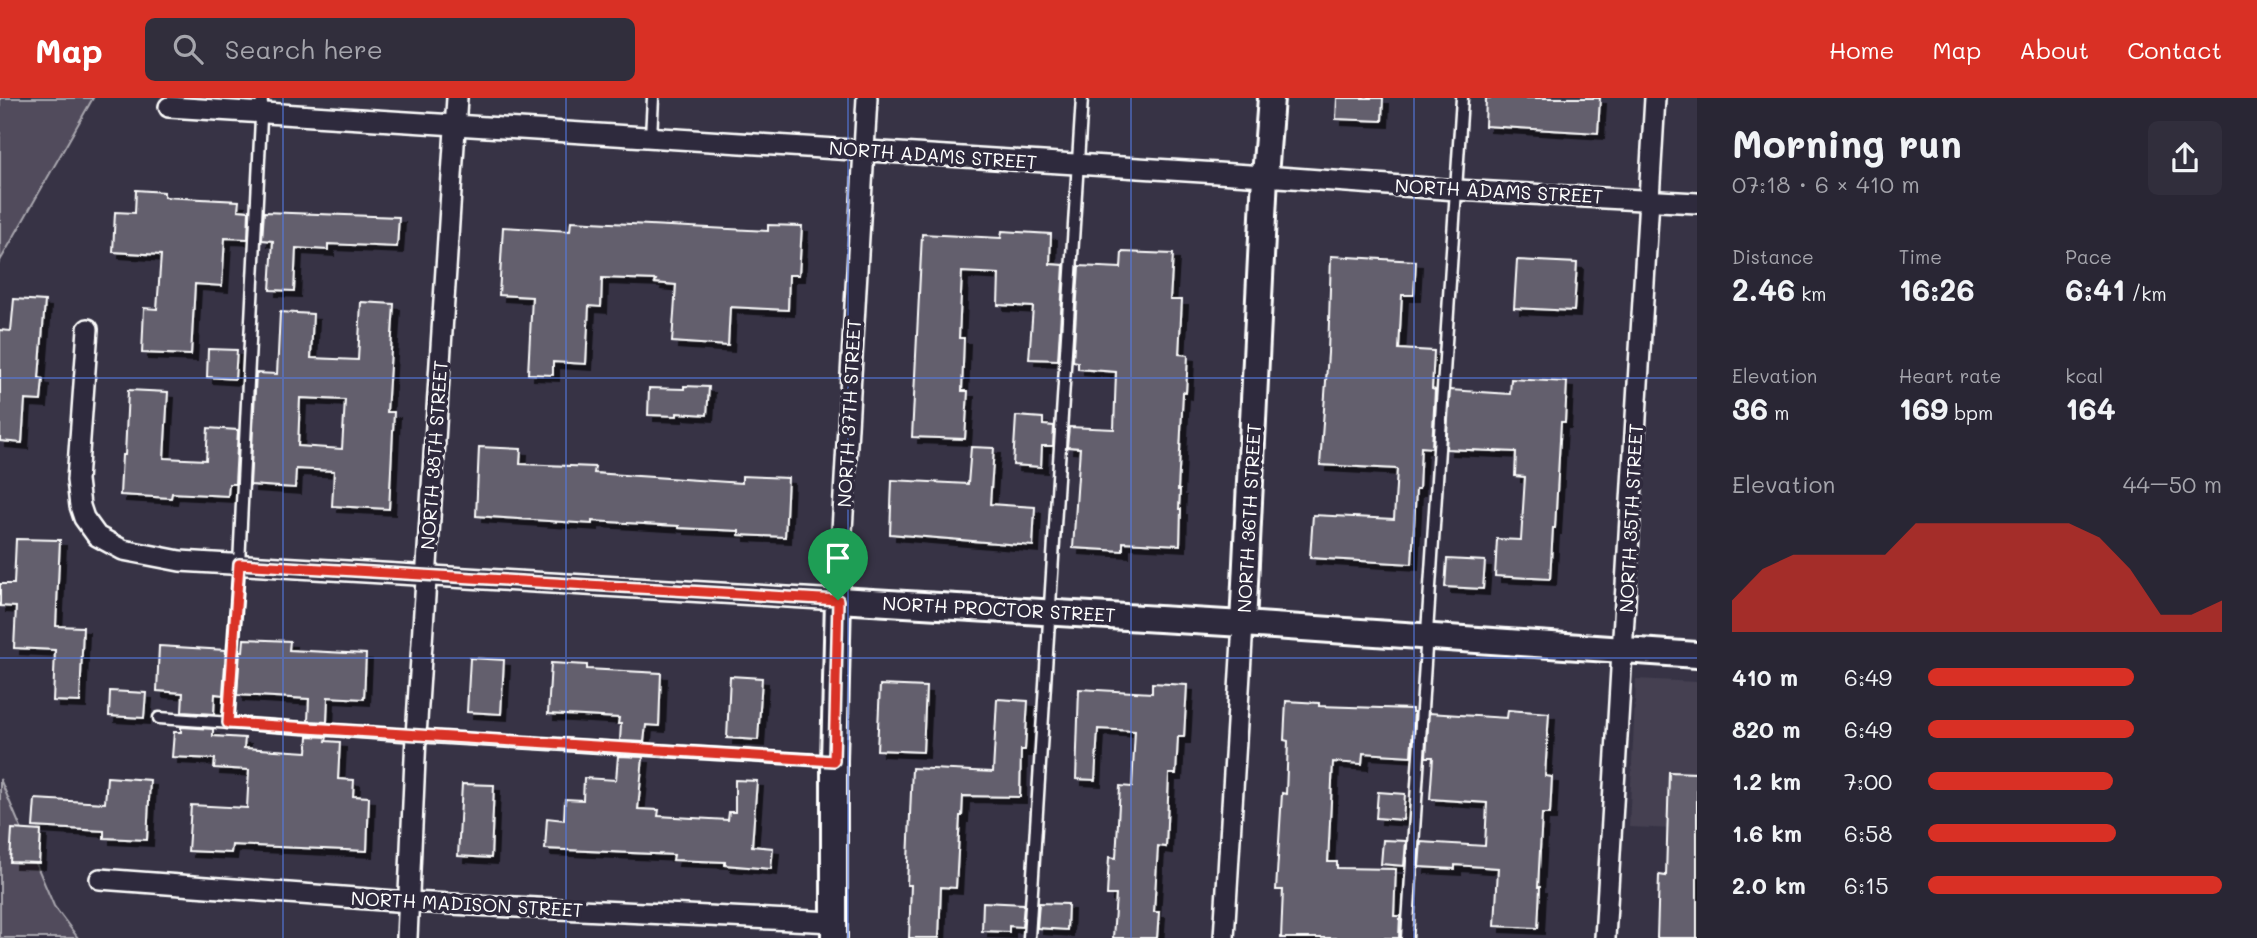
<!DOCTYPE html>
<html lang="en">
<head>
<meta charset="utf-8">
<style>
	:root { --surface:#292634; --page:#312e3c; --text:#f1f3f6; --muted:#a5a5ac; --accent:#d93025 }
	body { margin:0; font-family:Mali,sans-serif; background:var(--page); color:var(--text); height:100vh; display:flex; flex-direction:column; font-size:26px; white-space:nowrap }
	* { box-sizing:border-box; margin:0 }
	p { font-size:23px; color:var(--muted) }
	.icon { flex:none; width:38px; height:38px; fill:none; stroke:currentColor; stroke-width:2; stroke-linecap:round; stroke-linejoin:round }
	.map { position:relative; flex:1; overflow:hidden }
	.panel { display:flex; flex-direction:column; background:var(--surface); width:560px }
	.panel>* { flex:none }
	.pin { position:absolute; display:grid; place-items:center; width:60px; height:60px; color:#fff; margin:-72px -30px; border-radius:50% 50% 50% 0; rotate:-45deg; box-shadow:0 0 7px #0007 }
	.pin .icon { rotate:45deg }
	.round { display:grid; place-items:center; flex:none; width:74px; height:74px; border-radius:10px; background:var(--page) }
	.head { display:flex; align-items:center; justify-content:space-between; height:119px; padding:0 35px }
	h1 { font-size:38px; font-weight:800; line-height:52px }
	.figures { display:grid; grid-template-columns:repeat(3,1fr); gap:10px; height:119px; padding:7px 35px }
	.figures div { display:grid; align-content:center }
	.figures b { font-size:30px; font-weight:800 }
	.figures small { font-size:19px; font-weight:400 }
	.figures p { font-size:19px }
	.chart { height:196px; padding:14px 35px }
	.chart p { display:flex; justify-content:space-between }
	.chart svg { width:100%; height:126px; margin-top:7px; fill:var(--accent); opacity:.7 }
	ul { padding:0 35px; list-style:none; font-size:23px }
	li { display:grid; grid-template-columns:112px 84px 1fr; align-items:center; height:52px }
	li i { height:18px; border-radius:9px; background:var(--accent) }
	header { display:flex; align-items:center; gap:42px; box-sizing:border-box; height:98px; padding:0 35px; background:var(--accent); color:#fff }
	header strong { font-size:33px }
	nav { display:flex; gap:38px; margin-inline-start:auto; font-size:24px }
	.search { width:490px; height:63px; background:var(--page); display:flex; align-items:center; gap:18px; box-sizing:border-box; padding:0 24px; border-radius:10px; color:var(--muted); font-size:26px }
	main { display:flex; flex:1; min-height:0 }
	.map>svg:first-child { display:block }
	.built { fill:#444051 }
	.green { fill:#514c5c; stroke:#a8a6ae; stroke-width:2 }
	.building { fill:#635f6d; stroke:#fff; stroke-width:2; fill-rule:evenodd; filter:url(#shadow) }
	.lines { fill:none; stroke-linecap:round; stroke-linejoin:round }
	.service-casing { stroke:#fff; stroke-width:15 }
	.minor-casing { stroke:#fff; stroke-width:24 }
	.tertiary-casing { stroke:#fff; stroke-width:30 }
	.service { stroke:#2f2a3d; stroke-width:10 }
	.minor { stroke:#2f2a3d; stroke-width:19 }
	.tertiary { stroke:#2f2a3d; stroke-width:24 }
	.route-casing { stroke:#fff; stroke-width:14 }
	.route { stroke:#d93025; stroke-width:9 }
	.grid { fill:none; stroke:#567ae2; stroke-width:2; stroke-opacity:0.55 }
	.labels { text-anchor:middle; stroke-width:7; stroke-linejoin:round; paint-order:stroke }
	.street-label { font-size:19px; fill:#fff; stroke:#2f2a3d }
</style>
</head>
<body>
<header>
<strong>Map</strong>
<div class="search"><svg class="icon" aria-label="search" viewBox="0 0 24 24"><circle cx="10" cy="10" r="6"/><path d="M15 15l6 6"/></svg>Search here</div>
<nav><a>Home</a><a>Map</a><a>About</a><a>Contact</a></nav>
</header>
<main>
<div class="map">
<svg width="1697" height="840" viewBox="0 0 1697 840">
	<defs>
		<filter id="shadow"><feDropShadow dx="6" dy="6" stdDeviation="0" flood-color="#0009"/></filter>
	</defs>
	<rect width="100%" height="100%" fill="#373345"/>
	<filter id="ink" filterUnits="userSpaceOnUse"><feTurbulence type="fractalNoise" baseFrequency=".0143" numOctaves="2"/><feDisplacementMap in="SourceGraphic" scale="14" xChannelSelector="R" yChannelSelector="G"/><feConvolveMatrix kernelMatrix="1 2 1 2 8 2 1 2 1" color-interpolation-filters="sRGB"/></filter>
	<g filter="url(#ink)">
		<path class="built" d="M1636 581 1697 584V732L1629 729Z"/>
		<g class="green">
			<path d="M0 0H93L0 163Z"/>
			<path d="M0 681 54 808 78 840H0Z"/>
		</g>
		<g class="building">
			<path d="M1337 0H1383L1382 23 1336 21Z"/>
			<path d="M1486 0H1600L1598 35 1485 28Z"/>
			<path d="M136 92 164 94V99L239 103 238 112 249 113 248 141 225 140 222 188 195 186 191 257 142 255 144 210 157 211 161 157 113 154 115 114 135 115Z"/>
			<path d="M264 114 399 119 397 149 328 146V152L296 150 294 193 270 192 273 143 262 142Z"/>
			<path d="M571 123 768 133V127L802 128 799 177H789L788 212 730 209 728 248 672 244 676 187 655 185 656 182 602 180 601 209 589 208 586 266 553 264V277L528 276 532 199 499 197 503 129 570 133Z"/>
			<path d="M1002 133 1051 136 1050 166 1064 167 1058 262 1029 261 1033 209 998 207 999 176 962 174 959 240H964L962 293H968L965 341 912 339 922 136 1001 140Z"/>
			<path d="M1122 154 1173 156 1170 202H1182L1179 256 1188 257 1186 295 1183 294 1178 392H1180L1179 411H1181L1180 447 1123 444V453L1073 450 1080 350 1067 349 1069 329 1114 331 1116 274 1078 271V264L1073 263 1079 168 1121 170Z"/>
			<path d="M1331 158 1416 163 1414 197H1402L1399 251 1434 253 1432 291 1435 292 1432 350 1421 349 1419 391H1416L1412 466 1310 460 1313 417 1394 421 1397 371 1320 367 1328 255Z"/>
			<path d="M1517 162 1577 165 1574 213 1514 210Z"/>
			<path d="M14 201 45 203 39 280 43 281 41 303 25 302 22 345 0 343V232L11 233Z"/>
			<path d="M361 204 394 206 387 314H394L389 411 332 408 334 373 296 371 295 390 250 387 256 275 277 276 280 214 313 216 311 260 358 262ZM300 300 345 302 342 351 298 348Z"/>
			<path d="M208 251 237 252 235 281 207 279Z"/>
			<path d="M1511 281 1567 284 1565 324H1561L1555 430H1553L1550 481 1495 478 1497 441 1521 442 1525 379 1515 378 1516 354 1446 351 1450 292 1510 296Z"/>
			<path d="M684 288 709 289 707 317 677 315V318L648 317 649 290 684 291Z"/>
			<path d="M128 292 168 294 164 360 206 362 208 330 238 332 235 386H229L228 398 172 395 171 400 120 397 122 357H125Z"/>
			<path d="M1016 318 1043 320V327L1054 328 1053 348H1042L1041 369 1013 367Z"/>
			<path d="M479 349 521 351 520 366 595 369 594 375 742 385V378L788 380 785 439 739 437V433L679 430V428L592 423V426L476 418Z"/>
			<path d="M971 349 994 350 990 406 1035 409 1033 448 890 436 892 382 968 386Z"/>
			<path d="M16 441 60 442 56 528 83 529 80 604 53 603 55 552 14 550 16 509 0 508V486H14Z"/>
			<path d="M1447 461 1485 463 1483 491 1445 489Z"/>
			<path d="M244 541 290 543 289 552 366 556 364 601 328 599 327 624 308 623 309 601 237 597 240 553H243Z"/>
			<path d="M159 548 226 552 223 597 215 596 214 616 182 614 183 595 157 593Z"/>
			<path d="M470 560 504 562 501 616 467 614Z"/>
			<path d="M551 565 587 567V571L661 575 659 628 646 627 644 644 620 643 621 626H618L619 620 548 616Z"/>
			<path d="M730 578 762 580 758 642 727 640Z"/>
			<path d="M1152 585 1187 587 1184 639H1178L1176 676H1169L1166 749 1158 748 1154 814H1159L1157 840H1113L1116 797H1107L1109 759 1116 760 1120 688 1132 689 1135 633 1098 631 1095 682 1076 681 1079 591 1152 595Z"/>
			<path d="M880 587 926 589 923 654 877 652Z"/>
			<path d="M110 593 146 595 144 620 109 618Z"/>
			<path d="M997 601 1028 603 1025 652H1021L1020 699 963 698 962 718H960L956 790 941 789 939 840H909L911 787H907L912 670 993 674Z"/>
			<path d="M1286 603 1319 605V608L1412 611V614H1414L1411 658 1363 655 1362 666 1333 664 1328 764H1337V770L1396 771 1394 818H1400L1399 840H1281L1283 792H1276L1282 695 1286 696 1288 643 1284 642Z"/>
			<path d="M1508 612 1549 615 1545 678 1552 679 1550 716H1542L1538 789H1540L1538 830 1495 828 1498 770 1455 767V771L1419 769 1421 744 1485 748 1487 705 1430 701 1433 659H1426L1429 615 1507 620Z"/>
			<path d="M181 629 213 631V638L245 640 244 650 307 654 308 638 327 639 326 643 340 644 338 681 354 682 353 698 369 699 367 753 232 747 231 755 188 753 191 707 247 710 249 672 214 670 215 661 172 659 174 634H181Z"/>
			<path d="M618 658 643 659 638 711 659 712 658 718 728 722 729 714H735V682L757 683 752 748 773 750 771 771 725 767V764L673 762 674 757 545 751 547 720 564 722 565 701 583 702 584 680 616 682Z"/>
			<path d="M1669 674 1697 675V840H1657L1659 777 1666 778Z"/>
			<path d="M107 679 150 682 147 742 104 740V733L33 729 35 701 105 705Z"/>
			<path d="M462 686 494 687 491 760 458 758Z"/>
			<path d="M1378 694 1405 696 1403 722 1376 720Z"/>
			<path d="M12 731 41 733 39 765 10 764Z"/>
			<path d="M1383 742 1406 743 1404 768 1381 766Z"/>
			<path d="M983 804 1024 806 1022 829 1009 828V834L982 833Z"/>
			<path d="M1039 805 1068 806 1067 832 1037 830Z"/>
		</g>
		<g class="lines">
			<g class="service-casing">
				<g id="service">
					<path d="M651 39 653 0"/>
					<path d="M159 620 416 638 833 663"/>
					<path d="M228 625 239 466 262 0"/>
					<path d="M1029 840 1082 0"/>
					<path d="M1407 840 1462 0"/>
				</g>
			</g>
			<g class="minor-casing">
				<g id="minor">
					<path d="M169 9 1265 78 1457 92 1697 105"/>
					<path d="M88 231 77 382 80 408 84 420 97 438 123 452 180 463 838 502 867 0"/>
					<path d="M100 781 409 804 834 824"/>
					<path d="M407 840 416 638 457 0"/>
					<path d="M1224 840 1243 526"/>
					<path d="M1605 840 1655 0"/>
				</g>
			</g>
			<g class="tertiary-casing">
				<g id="tertiary">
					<path d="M1243 526 1265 78 1271 0"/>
					<path d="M834 840V663L838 502 1243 526 1697 557"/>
				</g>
			</g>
			<use href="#service" class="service"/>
			<use href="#minor" class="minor"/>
			<use href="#tertiary" class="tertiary"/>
		</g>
	</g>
	<g class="lines" filter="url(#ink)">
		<g class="route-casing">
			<path id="route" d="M239 466 838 502 834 663 228 625Z"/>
		</g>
		<use href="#route" class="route"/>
	</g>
	<path class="grid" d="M283 0V840M566 0V840M848 0V840M1131 0V840M1414 0V840M0 280H1697M0 560H1697"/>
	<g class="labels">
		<g class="street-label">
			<text transform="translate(933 57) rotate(4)" y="7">NORTH ADAMS STREET</text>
			<text transform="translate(1499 93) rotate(3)" y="7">NORTH ADAMS STREET</text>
			<text transform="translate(849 315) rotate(-87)" y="7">NORTH 37TH STREET</text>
			<text transform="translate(434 357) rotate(-86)" y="7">NORTH 38TH STREET</text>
			<text transform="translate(1249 420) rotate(-87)" y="7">NORTH 36TH STREET</text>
			<text transform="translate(1631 420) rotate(-87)" y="7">NORTH 35TH STREET</text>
			<text transform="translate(999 511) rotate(3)" y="7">NORTH PROCTOR STREET</text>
			<text transform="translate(467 806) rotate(3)" y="7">NORTH MADISON STREET</text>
		</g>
	</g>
</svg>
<div class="pin" style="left:838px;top:502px;background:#1e9e55"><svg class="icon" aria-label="arrive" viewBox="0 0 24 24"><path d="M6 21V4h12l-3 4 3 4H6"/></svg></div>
</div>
<section class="panel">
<div class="head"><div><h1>Morning run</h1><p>07:18 · 6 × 410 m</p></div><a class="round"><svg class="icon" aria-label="share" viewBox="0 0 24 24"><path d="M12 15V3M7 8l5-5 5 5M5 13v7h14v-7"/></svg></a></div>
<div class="figures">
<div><p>Distance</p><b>2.46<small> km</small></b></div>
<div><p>Time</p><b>16:26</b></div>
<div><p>Pace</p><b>6:41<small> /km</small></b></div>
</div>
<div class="figures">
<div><p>Elevation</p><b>36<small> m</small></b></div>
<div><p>Heart rate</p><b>169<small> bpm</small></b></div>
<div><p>kcal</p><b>164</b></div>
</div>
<div class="chart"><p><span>Elevation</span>44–50 m</p>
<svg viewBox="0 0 160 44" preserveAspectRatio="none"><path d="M0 44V33L10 22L20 17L30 17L40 17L50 17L60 6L70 6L80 6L90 6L100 6L110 6L120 11L130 22L140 38L150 38L160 33V44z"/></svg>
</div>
<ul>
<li><b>410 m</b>6:49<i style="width:70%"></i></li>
<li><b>820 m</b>6:49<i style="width:70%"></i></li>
<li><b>1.2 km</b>7:00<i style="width:63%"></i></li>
<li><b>1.6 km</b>6:58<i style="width:64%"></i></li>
<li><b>2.0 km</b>6:15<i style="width:100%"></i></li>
</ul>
</section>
</main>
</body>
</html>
